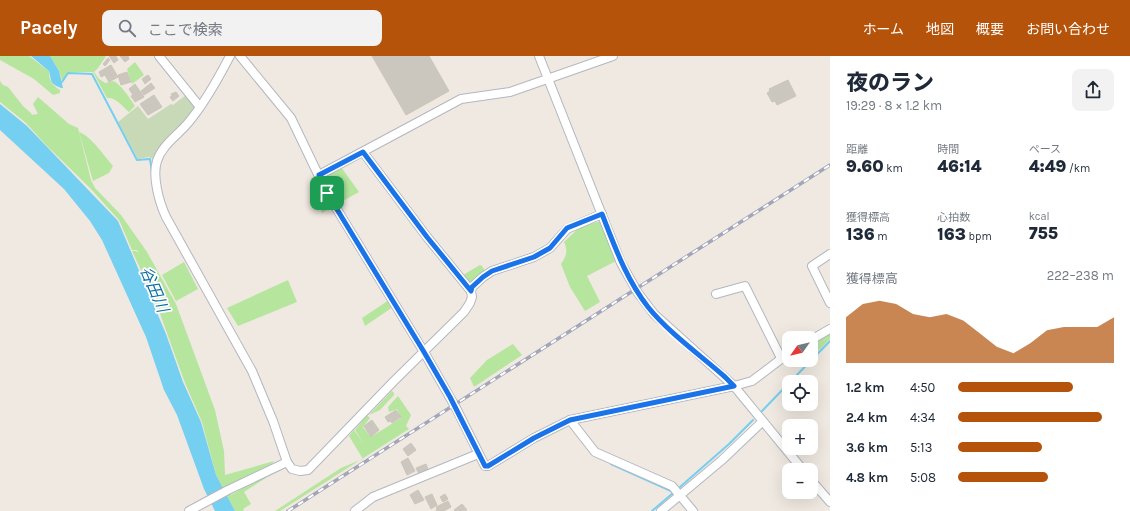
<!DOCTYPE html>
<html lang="ja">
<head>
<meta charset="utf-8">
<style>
	:root { --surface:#fff; --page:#f2f2f3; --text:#1f2937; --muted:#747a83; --accent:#b45309 }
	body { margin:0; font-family:Karla,"Noto Sans JP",sans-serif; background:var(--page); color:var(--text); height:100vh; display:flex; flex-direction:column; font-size:15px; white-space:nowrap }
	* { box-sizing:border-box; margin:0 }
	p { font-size:13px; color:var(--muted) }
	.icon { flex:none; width:22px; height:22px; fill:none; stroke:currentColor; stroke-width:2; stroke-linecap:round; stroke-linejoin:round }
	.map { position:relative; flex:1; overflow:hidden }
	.panel { display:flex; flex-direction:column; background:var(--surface); width:300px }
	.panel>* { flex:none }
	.needle { width:26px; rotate:236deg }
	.buttons { position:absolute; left:782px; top:275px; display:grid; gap:8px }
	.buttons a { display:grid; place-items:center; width:36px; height:36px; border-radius:8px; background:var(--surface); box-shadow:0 4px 16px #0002; font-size:20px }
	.pin { position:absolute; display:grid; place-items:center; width:34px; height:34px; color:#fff; margin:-17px; border-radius:8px; box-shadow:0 2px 6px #0006 }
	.round { display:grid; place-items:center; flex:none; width:42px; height:42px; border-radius:8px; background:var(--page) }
	.overview { display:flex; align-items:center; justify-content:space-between; height:68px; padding:0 16px }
	h1 { font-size:22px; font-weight:800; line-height:30px }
	.figures { display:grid; grid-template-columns:repeat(3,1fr); gap:6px; height:68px; padding:4px 16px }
	.figures div { display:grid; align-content:center }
	.figures b { font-size:17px; font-weight:800 }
	.figures small { font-size:11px; font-weight:400 }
	.figures p { font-size:11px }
	.chart { height:112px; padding:8px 16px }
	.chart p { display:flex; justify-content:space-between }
	.chart svg { width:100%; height:72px; margin-top:4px; fill:var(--accent); opacity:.7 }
	ul { padding:0 16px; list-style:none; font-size:13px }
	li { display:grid; grid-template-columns:64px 48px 1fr; align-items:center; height:30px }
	li i { height:10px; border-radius:5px; background:var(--accent) }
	header { display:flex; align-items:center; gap:24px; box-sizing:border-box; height:56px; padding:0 20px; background:var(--accent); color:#fff }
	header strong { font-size:19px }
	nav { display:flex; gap:22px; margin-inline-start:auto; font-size:14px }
	.search { width:280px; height:36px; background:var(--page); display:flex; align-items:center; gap:10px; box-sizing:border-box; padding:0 14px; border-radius:8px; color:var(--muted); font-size:15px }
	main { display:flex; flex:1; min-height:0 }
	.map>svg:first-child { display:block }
	.green { fill:#b6e59e }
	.cemetery { fill:#c8d9b8 }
	.water { fill:#75cff0 }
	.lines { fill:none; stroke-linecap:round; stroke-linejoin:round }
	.stream { stroke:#75cff0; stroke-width:2 }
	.building { fill:#cbc7bf; stroke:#cbc5ba }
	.minor-casing { stroke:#b4b7c1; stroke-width:10 }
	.minor { stroke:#fff; stroke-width:8 }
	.rail-casing { stroke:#a3a6b8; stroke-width:3.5 }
	.rail { stroke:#fff; stroke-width:2; stroke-dasharray:6; stroke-linecap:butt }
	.route-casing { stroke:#fff; stroke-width:8 }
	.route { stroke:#1a73e8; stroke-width:5 }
	.labels { text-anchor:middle; stroke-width:3.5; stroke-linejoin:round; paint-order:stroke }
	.water-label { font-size:16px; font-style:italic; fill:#0d6fa3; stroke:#fff }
</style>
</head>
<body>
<header>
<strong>Pacely</strong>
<div class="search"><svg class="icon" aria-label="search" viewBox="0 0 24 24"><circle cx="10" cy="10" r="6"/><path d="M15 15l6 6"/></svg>ここで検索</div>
<nav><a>ホーム</a><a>地図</a><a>概要</a><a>お問い合わせ</a></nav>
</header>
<main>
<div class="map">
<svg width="830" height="455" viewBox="0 0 830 455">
	<rect width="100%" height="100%" fill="#efe9e1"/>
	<g class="green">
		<path d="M0 0H29L49 15C49 25 52 29 60 34V37L53 39 34 23 0 4Z"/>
		<path d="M50 0H106L98 12 94 16 99 23 105 27 114 25C123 31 129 41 135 50L129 56C122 50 116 41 107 42L93 16H68L62 25 59 15Z"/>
		<path d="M135 6 144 19 132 28 127 13Z"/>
		<path d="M0 25 3 29 8 31 23 50 32 58 31 59 38 58 33 48 38 41 69 68 78 72 91 124 95 132 121 159 147 196 176 248 215 354 224 395 225 419 274 405 270 410 227 432 231 439 271 416 277 415V416L269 420 244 436 251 448 243 453 244 455H235L216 419 202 366 185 327 155 244 132 195H136L139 197 137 194H132L119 164 90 132 45 88 26 67 0 46Z"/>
		<path d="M79 76C91 80 105 101 113 110L109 117 93 125Z"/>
		<path d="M341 111 359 136 339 147 325 121Z"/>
		<path d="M326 141 332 151 322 157 318 146Z"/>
		<path d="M601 165 616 205 587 220 600 246 585 255 570 231 561 208C567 199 568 195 564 186L580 171Z"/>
		<path d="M184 206 198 233 176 245 162 219Z"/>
		<path d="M480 209 482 210 485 215 471 228 463 219Z"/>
		<path d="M288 224 297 246 238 270 227 252Z"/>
		<path d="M389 244 393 251 365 270 362 262Z"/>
		<path d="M830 277V283L812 301 811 298V288Z"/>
		<path d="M513 288 522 299 474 331 470 322 487 304Z"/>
		<path d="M392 335 394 337V339L380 354 369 359Z"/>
		<path d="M398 340 411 359 406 370 409 373 280 455H275L341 412 363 403 349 380 354 374 364 388 355 374 367 359 370 362 363 371 371 381 401 362 397 353 389 356 388 351Z"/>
	</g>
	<path class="cemetery" d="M186 39 196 52 186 65 164 88 153 103 149 101 138 103 118 66 138 50 148 63 171 48 173 49Z"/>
	<g class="water">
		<path d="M31 0H50L59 15 63 32H61C49 27 52 26 49 15Z"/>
		<path d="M0 48 27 70 118 165 166 278 183 326 201 366 216 419 235 455H215L204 433 177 359 164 334 146 281 102 184 90 165 64 133 0 74Z"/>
	</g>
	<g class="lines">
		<g class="stream">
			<path d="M62 26 68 17 92 18 137 104 150 103 152 116"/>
			<path d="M790 326 830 285"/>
			<path d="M761 356 789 327"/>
			<path d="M611 408 671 435 673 437 652 455"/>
			<path d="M680 431 729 388 753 364"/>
		</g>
	</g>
	<g class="building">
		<path d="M109 0H116L118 4 114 7Z"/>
		<path d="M120 0H128L129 3 125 6Z"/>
		<path d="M372 0H429L449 35 406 59Z"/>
		<path d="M108 2 110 4 105 10 103 8Z"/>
		<path d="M111 9 118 21 109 26 105 19 101 21 99 16Z"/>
		<path d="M127 16 131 26 121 29 118 19Z"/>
		<path d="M148 19 151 23 145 28 142 23Z"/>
		<path d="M788 24 796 40 777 49 775 45 772 46 767 37 770 35 769 33Z"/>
		<path d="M151 27 155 32 144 39 141 35Z"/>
		<path d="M135 28 144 41 135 46 131 40 133 39 129 33Z"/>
		<path d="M176 36 179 40 173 45 170 41 172 40 171 38Z"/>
		<path d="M154 39 162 51 148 59 140 48Z"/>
		<path d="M396 354 401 361 392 367 390 365 388 366 385 361Z"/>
		<path d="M372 364 379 374 371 381 364 370Z"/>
		<path d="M411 387 416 394 408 400 403 393Z"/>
		<path d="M408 402 415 415 407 419 401 406Z"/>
		<path d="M426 408 429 416 420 420 416 412Z"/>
		<path d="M418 434 424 444 415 448 410 439Z"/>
		<path d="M432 438 437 449 431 453 425 441Z"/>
		<path d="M445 438 448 443 443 446 440 441Z"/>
		<path d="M448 445 451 451 444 455H436L437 453 436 451Z"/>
		<path d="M462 448 467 454 455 455 454 454Z"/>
	</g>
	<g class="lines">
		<g class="minor-casing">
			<g id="minor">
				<path d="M159 0 200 51"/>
				<path d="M230 0C218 23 205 47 188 67 178 79 162 89 157 105 152 120 159 146 166 161L252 315 273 365 287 406 292 413 300 415 308 414 394 325 464 256 470 247 472 241 471 235 472 231 483 221 492 215 534 201 550 192 567 173 602 158"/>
				<path d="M240 0 291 62 327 137 424 296 456 352 485 410H488L534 382 570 364 734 330 752 325 789 297"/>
				<path d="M539 0 621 207 638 237 654 258 734 330 803 414"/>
				<path d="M363 96 427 181 471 235"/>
				<path d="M319 119 461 43 510 36 613 0"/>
				<path d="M830 198 812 210 830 247"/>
				<path d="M716 238 745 230 781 302"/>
				<path d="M811 284 830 273"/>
				<path d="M570 364 595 396 672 430 693 455"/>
				<path d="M811 424 830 446"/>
				<path d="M189 455 228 434 287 406"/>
				<path d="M355 455 373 441 478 398"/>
				<path d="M661 455 722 404 762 366"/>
			</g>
		</g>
		<use href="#minor" class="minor"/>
		<g class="rail-casing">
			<path id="rail" d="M288 455 830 109"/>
		</g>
		<use href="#rail" class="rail"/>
	</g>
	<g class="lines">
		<g class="route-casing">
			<path id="route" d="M363 96 427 181 471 235 472 231 483 221 492 215 534 201 550 192 567 172 602 158C615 191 626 223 648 251 669 277 700 299 725 321L734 330 570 364 534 382 488 410H485L450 341 424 296 327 137 319 119Z"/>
		</g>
		<use href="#route" class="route"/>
	</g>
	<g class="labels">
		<g class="water-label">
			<text transform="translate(155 233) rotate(67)" y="6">谷田川</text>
		</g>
	</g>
</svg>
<div class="buttons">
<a><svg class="needle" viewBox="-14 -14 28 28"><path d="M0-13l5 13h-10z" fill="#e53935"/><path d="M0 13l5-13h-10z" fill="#747a83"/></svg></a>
<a><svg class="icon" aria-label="locate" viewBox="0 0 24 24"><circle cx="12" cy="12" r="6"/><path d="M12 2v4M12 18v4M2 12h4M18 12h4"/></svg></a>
<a>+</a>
<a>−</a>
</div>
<div class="pin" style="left:327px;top:137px;background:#1e9e55"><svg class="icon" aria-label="arrive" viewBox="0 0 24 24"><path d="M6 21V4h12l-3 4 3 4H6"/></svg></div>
</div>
<section class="panel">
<div class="overview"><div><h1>夜のラン</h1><p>19:29 · 8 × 1.2 km</p></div><a class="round"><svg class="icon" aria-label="share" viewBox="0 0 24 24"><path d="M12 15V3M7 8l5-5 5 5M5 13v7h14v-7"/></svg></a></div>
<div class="figures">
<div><p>距離</p><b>9.60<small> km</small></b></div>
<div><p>時間</p><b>46:14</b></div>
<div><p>ペース</p><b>4:49<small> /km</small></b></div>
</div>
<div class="figures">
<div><p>獲得標高</p><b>136<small> m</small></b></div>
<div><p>心拍数</p><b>163<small> bpm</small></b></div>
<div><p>kcal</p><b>755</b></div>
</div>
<div class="chart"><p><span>獲得標高</span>222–238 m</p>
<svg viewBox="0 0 160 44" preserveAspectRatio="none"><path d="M0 44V16L10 8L20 6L30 8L40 14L50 16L60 14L70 18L80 26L90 34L100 38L110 32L120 24L130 22L140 22L150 22L160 16V44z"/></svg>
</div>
<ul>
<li><b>1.2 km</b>4:50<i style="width:74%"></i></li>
<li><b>2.4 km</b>4:34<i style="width:92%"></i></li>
<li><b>3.6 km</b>5:13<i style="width:54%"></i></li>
<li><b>4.8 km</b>5:08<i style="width:58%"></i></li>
</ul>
</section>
</main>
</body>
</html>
